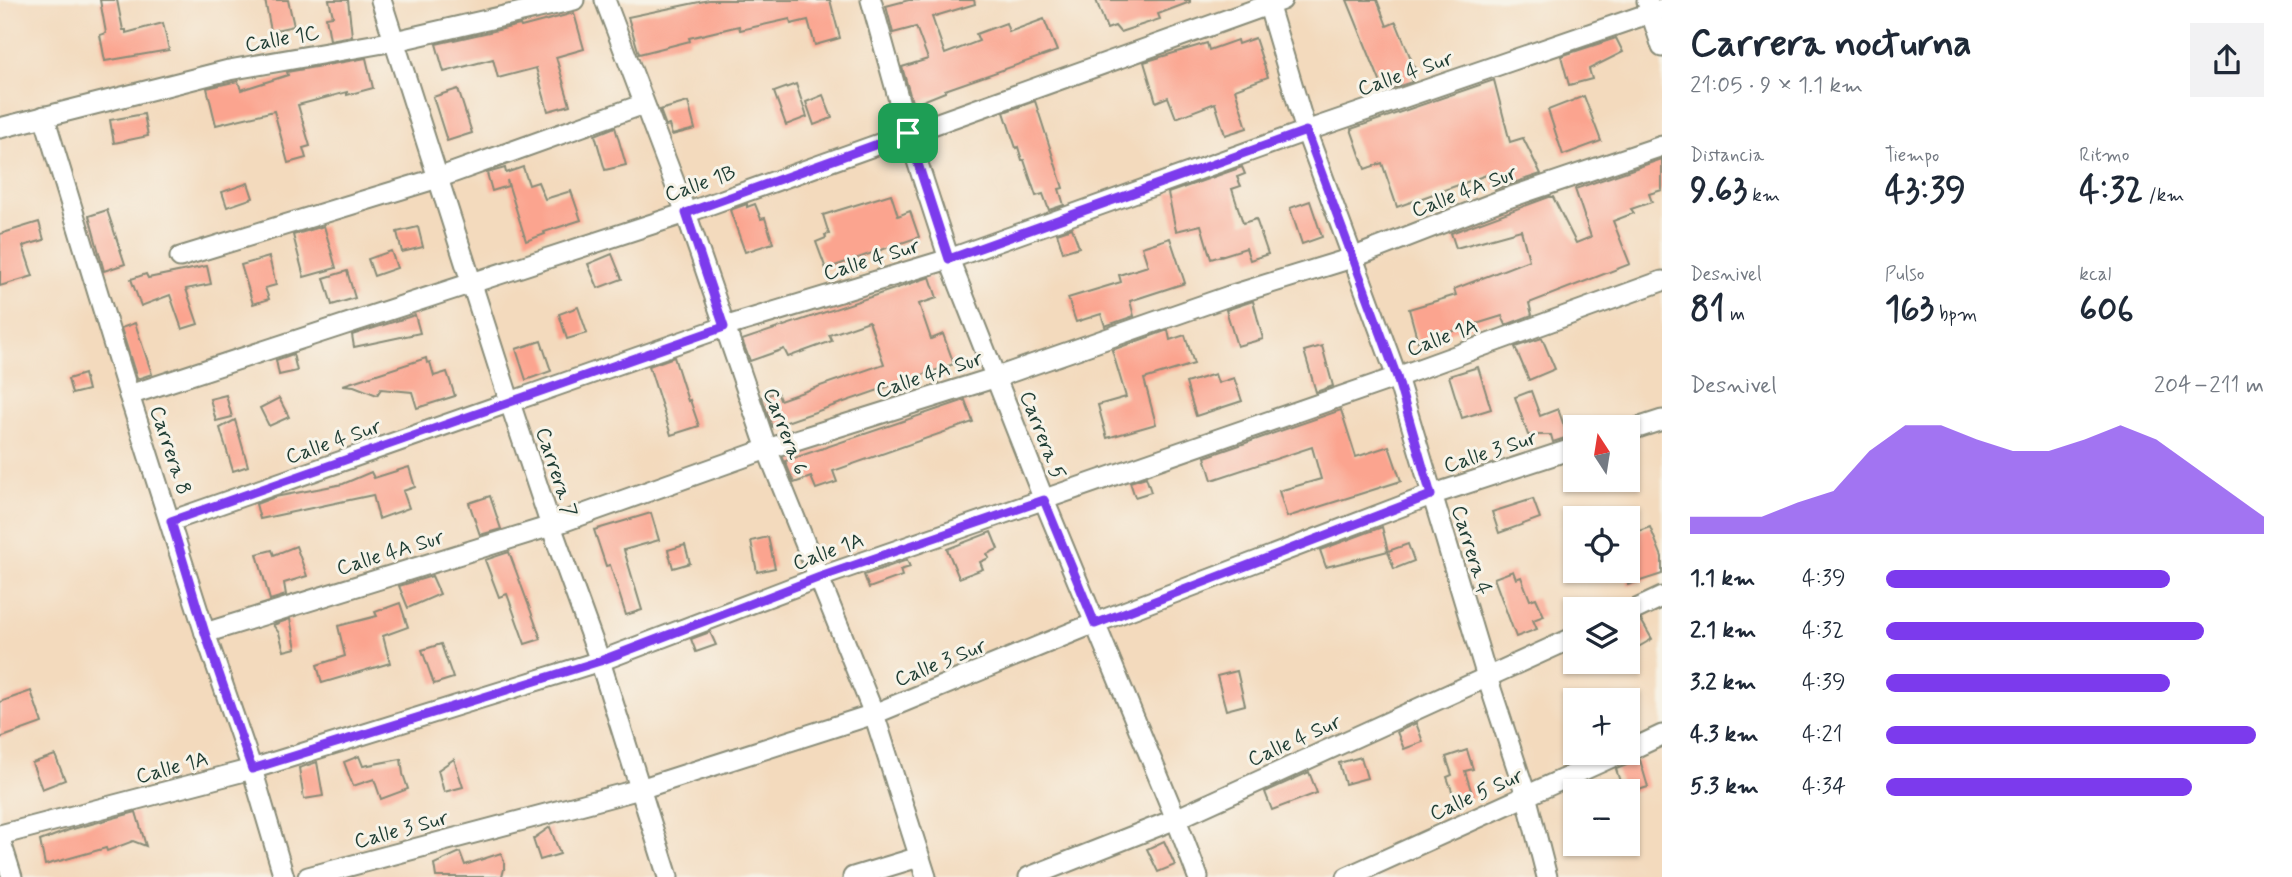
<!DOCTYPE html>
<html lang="es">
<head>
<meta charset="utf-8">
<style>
	:root { --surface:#fff; --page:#f2f2f3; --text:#1f2937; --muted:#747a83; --accent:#7c3aed }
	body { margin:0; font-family:Mynerve,sans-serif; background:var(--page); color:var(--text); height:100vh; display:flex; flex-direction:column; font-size:26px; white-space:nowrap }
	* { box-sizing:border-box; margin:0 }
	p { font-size:23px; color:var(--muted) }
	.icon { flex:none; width:38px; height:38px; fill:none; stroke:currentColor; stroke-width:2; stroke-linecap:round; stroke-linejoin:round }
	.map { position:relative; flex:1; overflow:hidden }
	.sheet { display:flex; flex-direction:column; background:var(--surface); width:630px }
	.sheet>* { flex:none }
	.needle { width:46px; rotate:348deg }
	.buttons { position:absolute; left:1563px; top:415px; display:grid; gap:14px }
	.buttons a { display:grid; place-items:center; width:77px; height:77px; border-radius:0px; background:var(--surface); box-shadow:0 2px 5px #0004; font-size:35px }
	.pin { position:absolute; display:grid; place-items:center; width:60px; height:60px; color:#fff; margin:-30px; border-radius:14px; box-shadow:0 4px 10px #0006 }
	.round { display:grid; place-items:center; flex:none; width:74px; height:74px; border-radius:0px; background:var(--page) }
	.headline { display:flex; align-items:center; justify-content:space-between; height:119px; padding:0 28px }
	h1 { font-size:38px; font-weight:800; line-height:52px }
	.stats { display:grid; grid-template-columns:repeat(3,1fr); gap:10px; height:119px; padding:7px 28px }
	.stats div { display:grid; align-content:center }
	.stats b { font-size:35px; font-weight:800 }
	.stats small { font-size:19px; font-weight:400 }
	.stats p { font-size:19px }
	.chart { height:196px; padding:14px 28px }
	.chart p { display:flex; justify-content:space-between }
	.chart svg { width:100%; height:126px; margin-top:7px; fill:var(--accent); opacity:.7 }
	ul { padding:0 28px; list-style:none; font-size:23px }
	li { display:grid; grid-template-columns:112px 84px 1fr; align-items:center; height:52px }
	li i { height:18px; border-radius:9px; background:var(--accent) }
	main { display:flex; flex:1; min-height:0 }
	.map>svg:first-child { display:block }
	.building { fill:#fba48f }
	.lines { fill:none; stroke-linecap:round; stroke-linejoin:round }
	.minor-casing { stroke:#898c78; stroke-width:23 }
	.minor { stroke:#fff; stroke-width:19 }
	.route-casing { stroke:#fff; stroke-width:14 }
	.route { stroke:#7c3aed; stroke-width:9 }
	.labels { text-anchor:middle; stroke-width:6; stroke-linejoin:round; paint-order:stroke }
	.street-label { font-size:21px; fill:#1f3d34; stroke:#f7f3e8 }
</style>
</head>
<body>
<main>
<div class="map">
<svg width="1662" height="877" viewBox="0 0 1662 877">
	<rect width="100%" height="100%" fill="#f7f3e8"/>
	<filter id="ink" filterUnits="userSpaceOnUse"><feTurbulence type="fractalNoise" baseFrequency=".0143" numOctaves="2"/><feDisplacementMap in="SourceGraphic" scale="14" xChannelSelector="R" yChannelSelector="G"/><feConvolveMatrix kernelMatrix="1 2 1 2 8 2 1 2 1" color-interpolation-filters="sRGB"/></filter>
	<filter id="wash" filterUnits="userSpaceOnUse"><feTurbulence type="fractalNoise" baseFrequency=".00686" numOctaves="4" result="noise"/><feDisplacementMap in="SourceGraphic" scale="28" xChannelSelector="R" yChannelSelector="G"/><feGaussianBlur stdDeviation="1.57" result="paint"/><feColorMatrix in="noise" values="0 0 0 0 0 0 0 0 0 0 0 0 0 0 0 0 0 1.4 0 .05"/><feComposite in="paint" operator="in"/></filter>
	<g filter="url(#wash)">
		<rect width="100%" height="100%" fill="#f3dabd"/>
		<g id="blocks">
			<g class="building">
				<path d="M100 0H117L123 30H126V33L163 23 169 50 105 61 100 35 106 33Z"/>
				<path d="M265 0H288L294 26 271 31Z"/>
				<path d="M329 0H348L352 36 330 40 326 17 333 16Z"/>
				<path d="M709 0H830L840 38 815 45 808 20 791 24 790 19 740 30 739 26 689 38 690 41 639 54 628 17Z"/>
				<path d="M909 0H974L975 4 932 17 945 54 979 41 976 34 1006 23 1009 32 1044 19 1057 51 945 90V92L913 105 902 67 928 59 916 27 893 33 886 6Z"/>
				<path d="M1096 0H1190V2L1158 14 1160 19 1120 32 1115 26 1107 29Z"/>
				<path d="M1347 0H1377L1387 26 1396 22 1415 69 1408 72 1412 82 1384 91Z"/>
				<path d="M574 13 584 49 556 57 570 105 548 111 536 68 498 78 493 59 444 72 436 44 520 25 521 27Z"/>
				<path d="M1255 38 1268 77 1235 89 1247 128 1225 135 1215 103 1176 118 1168 97 1156 102 1144 62 1207 43 1209 50 1237 40 1238 44Z"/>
				<path d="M1616 38 1623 52 1589 69 1592 79 1569 85 1561 56Z"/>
				<path d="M366 58 373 88 347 95V92L298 105 310 146 303 148 306 158 288 163 274 111 216 125 207 88 238 81 241 90 288 75 287 72Z"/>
				<path d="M1494 80 1510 142 1523 138 1541 174 1495 189 1489 174 1397 207 1382 163 1365 169 1351 129Z"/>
				<path d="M796 84 807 117 786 125 774 92Z"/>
				<path d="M458 89 472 133 447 141 433 97Z"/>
				<path d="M823 95 832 118 814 125 806 102Z"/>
				<path d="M1584 96 1601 141 1563 155 1548 110Z"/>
				<path d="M1035 101 1063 188 1059 189 1064 205 1049 210 1043 194 1036 196 1024 160H1022L1018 147 1016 148 1004 112Z"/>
				<path d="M688 102 695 129 672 135 669 125 666 126 660 110Z"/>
				<path d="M144 114 148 136 114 143 110 120Z"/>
				<path d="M615 127 626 165 605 170 595 135Z"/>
				<path d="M1662 159V190L1649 194 1652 202 1631 209 1634 213 1613 221 1630 264 1529 303 1532 315 1506 325 1502 316 1418 342 1409 309 1456 295 1454 289 1529 260 1521 230 1456 248 1451 233 1549 197H1553L1576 243 1591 237 1575 189Z"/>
				<path d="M523 167 529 185 538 182 545 199 571 191 581 220 544 232 545 234 526 241 507 180 508 186 492 191 487 173 505 168 506 173Z"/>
				<path d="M1242 167 1245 174 1237 177 1241 186 1232 189 1243 223 1256 219 1268 254 1250 260 1246 248 1211 259 1201 225 1176 231 1168 193Z"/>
				<path d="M248 183 253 198 227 207 222 192Z"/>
				<path d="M891 194 898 216 910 211 919 237 826 269 816 242 826 238 825 235 829 234 823 215Z"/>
				<path d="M1310 201 1322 237 1302 244 1290 208Z"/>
				<path d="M747 204V207L755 204 761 219 765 218 773 243 745 252 730 210Z"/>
				<path d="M107 210 125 264 104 271 89 216Z"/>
				<path d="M39 222 44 240 23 246 33 276 0 286V234Z"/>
				<path d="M324 226 336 268 304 277 293 235Z"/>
				<path d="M418 227 423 247 402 252 397 232Z"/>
				<path d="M1072 228 1079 247 1063 252 1057 233Z"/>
				<path d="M1170 238 1185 283 1130 301 1134 316 1105 326 1101 314 1076 322 1068 298 1121 282 1119 275 1148 266 1142 247Z"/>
				<path d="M391 251 397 268 374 276 368 259Z"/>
				<path d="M612 254 622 279 598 288 588 264Z"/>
				<path d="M269 257 276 285 265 288 269 299 253 304 241 265Z"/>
				<path d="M207 266 211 284 186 289 198 324 182 329 170 295 141 306 131 279 146 274 148 278Z"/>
				<path d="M347 271 355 298 332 305 324 278Z"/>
				<path d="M930 277 937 298 919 304 931 339 943 334 954 364 772 427 762 397 777 392 780 400 884 364 869 321 829 335 832 341 788 357 784 349 750 361 742 340Z"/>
				<path d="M1253 301 1263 339 1237 346 1226 310Z"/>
				<path d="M578 307 587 333 567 339 559 314Z"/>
				<path d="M415 315 420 333 354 347 352 335Z"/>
				<path d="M135 323 152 374 137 379 121 328Z"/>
				<path d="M1168 330 1170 340 1185 335 1194 364 1144 379 1156 424 1107 438 1098 405 1126 397 1112 350Z"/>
				<path d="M1542 338 1555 369 1529 380 1515 347Z"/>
				<path d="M541 341 551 371 526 380 516 349Z"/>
				<path d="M1322 346 1333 386 1316 392 1304 351Z"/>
				<path d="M293 354 297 371 279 375 276 360Z"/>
				<path d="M674 357 688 401 690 400 699 426 671 435 649 366Z"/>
				<path d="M426 358 427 363 430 362 434 376 447 372 455 396 417 408 412 392 381 389 377 395 354 386 343 385Z"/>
				<path d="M1478 367 1491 409 1462 418 1449 376Z"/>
				<path d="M84 374 88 390 72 394 68 379Z"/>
				<path d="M1215 374 1218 383 1234 378 1242 401 1196 416 1186 383Z"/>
				<path d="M1531 391 1540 416 1558 409 1568 437 1553 442 1551 435H1528L1515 397Z"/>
				<path d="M226 395 232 417 216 421 210 399Z"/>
				<path d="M279 398 289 417 269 426 260 408Z"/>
				<path d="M965 400 973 422 833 471 837 482 816 489 811 477 794 483 785 461Z"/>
				<path d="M1341 410 1356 457 1389 446 1401 481 1287 517 1279 491 1321 479 1312 447 1212 480 1205 457Z"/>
				<path d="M235 420 248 466 233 471 220 428Z"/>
				<path d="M409 467 415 487 403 491 409 508 379 519 373 495 260 519 256 504 275 497 343 484 371 472 374 478Z"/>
				<path d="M1146 477 1151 492 1135 497 1130 482Z"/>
				<path d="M490 496 501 529 480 535 469 503Z"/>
				<path d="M1533 499 1540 518 1499 533 1492 512Z"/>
				<path d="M651 513 659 540 624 550 642 610 626 615 610 565 606 566 594 530Z"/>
				<path d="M1382 527 1388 551 1326 567 1320 550Z"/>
				<path d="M1650 527 1662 557V574L1628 585V535Z"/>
				<path d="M991 532 998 549 987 554 989 558 980 562 983 569 959 578 947 549Z"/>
				<path d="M768 537 775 568 757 572 751 541Z"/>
				<path d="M1408 544 1414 561 1394 569 1388 551Z"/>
				<path d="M685 545 690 563 673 568 668 550Z"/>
				<path d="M296 546 307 576 284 583 286 595 270 600 257 554 272 550 274 555Z"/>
				<path d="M509 552 541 639 525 644 507 594 499 597 485 560Z"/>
				<path d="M907 560 910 567 900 570 902 576 869 588 864 575Z"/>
				<path d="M1513 571 1516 579 1521 577 1530 600 1536 598 1544 616 1533 620 1537 629 1516 637 1494 578Z"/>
				<path d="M432 576 440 594 408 608 399 586Z"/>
				<path d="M400 603 408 627 383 636 390 663 322 683 317 665 345 656 338 626 377 616 375 612Z"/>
				<path d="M290 619 296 648 284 651 279 633 273 625Z"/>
				<path d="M1641 620 1652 639 1628 653V626Z"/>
				<path d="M710 632 716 645 696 652 691 639Z"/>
				<path d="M441 644 453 678 434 684 422 650Z"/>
				<path d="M1237 671 1245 705 1226 710 1217 676Z"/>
				<path d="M31 691 42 723 0 738V702Z"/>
				<path d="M1416 723 1423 742 1404 749 1397 732Z"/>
				<path d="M1467 750 1473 769 1465 771 1473 797 1456 802 1447 777 1452 775 1446 757Z"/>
				<path d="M55 755 65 780 42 789 32 763Z"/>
				<path d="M359 756 363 766 401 759 403 774 408 789 381 799 374 779 353 786 344 762Z"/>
				<path d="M1361 757 1367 778 1345 784 1339 763Z"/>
				<path d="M454 759 463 787 444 792 438 770Z"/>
				<path d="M1640 760 1648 787 1635 791H1623L1616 769Z"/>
				<path d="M317 762 323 796 304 799 299 768Z"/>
				<path d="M1309 772 1317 793 1272 810 1265 792Z"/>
				<path d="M136 812 146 846 133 841 107 851 106 848 45 865 40 841 69 830Z"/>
				<path d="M550 827 560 854 540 860 533 839Z"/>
				<path d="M1164 841 1175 865 1158 872 1147 849Z"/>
				<path d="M460 852 465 865 501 853 505 865 502 877H436L434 864Z"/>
			</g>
		</g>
	</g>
	<g filter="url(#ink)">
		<use href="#blocks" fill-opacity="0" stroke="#898c78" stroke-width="2"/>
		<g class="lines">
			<g class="minor-casing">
				<g id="minor">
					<path d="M381 0 510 403 551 526 600 661 668 877"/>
					<path d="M605 0 686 213 767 449 874 714 926 877"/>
					<path d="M871 0 908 133 949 259 1044 500 1176 819 1198 877"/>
					<path d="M1267 0 1306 131 1397 377 1487 677 1526 795 1547 877"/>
					<path d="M1647 1 1662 47"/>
					<path d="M44 116 129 395 205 633 252 769 284 877"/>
					<path d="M0 128 229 70 395 41 574 0"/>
					<path d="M180 257 438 178 644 104"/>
					<path d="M129 395 686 213 1282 0"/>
					<path d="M1628 431 1662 420"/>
					<path d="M171 521 724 327 949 259 1306 131 1662 9"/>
					<path d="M1628 613 1662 597"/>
					<path d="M205 633 551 526 767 449 997 377 1229 296 1352 258 1499 201 1662 146"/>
					<path d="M1628 751 1662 735"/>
					<path d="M0 835 252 769 600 661 820 577 1397 377 1662 281"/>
					<path d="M0 839 12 877"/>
					<path d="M308 877 640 789 874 714 1095 623 1431 495 1575 448"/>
					<path d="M853 877 919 857"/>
					<path d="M1029 877 1176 819 1575 637"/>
					<path d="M1347 877 1623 752"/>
				</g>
			</g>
			<use href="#minor" class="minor"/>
		</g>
	</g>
	<g class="lines" filter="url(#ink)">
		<g class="route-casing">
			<path id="route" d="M1306 131 1397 377 1431 495 1095 624 1044 500 820 577 600 661 252 769 205 633 171 521 724 327 686 213 908 133 949 259Z"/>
		</g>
		<use href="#route" class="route"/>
	</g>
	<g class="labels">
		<g class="street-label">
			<text transform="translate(282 38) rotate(-10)" y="7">Calle 1C</text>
			<text transform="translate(1405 73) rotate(-19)" y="7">Calle 4 Sur</text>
			<text transform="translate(700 183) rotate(-19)" y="7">Calle 1B</text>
			<text transform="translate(1464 191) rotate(-21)" y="7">Calle 4A Sur</text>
			<text transform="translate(871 259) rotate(-17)" y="7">Calle 4 Sur</text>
			<text transform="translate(1442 337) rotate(-20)" y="7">Calle 1A</text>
			<text transform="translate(929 374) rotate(-18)" y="7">Calle 4A Sur</text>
			<text transform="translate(786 431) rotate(69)" y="7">Carrera 6</text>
			<text transform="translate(1043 435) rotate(69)" y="7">Carrera 5</text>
			<text transform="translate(333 441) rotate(-19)" y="7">Calle 4 Sur</text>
			<text transform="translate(171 450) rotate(72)" y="7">Carrera 8</text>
			<text transform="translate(1490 451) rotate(-18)" y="7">Calle 3 Sur</text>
			<text transform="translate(557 472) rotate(72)" y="7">Carrera 7</text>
			<text transform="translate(1472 550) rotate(73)" y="7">Carrera 4</text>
			<text transform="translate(828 551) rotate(-20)" y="7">Calle 1A</text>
			<text transform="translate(390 552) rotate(-17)" y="7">Calle 4A Sur</text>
			<text transform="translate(940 662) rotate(-22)" y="7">Calle 3 Sur</text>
			<text transform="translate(1294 740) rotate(-24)" y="7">Calle 4 Sur</text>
			<text transform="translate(172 767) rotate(-15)" y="7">Calle 1A</text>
			<text transform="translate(1476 794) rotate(-24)" y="7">Calle 5 Sur</text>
			<text transform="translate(401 829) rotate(-15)" y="7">Calle 3 Sur</text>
		</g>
	</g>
</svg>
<div class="buttons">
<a><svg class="needle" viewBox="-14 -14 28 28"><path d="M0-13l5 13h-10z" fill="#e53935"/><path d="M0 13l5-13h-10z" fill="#747a83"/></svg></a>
<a><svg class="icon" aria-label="locate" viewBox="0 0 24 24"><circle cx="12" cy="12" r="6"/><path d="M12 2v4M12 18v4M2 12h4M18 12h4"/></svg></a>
<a><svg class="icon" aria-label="layers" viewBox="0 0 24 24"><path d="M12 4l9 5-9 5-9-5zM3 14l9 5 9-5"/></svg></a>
<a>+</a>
<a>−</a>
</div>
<div class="pin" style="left:908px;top:133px;background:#1e9e55"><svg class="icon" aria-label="arrive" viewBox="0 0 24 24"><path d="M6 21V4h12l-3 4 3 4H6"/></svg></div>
</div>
<section class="sheet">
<div class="headline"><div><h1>Carrera nocturna</h1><p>21:05 · 9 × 1.1 km</p></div><a class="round"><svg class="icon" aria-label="share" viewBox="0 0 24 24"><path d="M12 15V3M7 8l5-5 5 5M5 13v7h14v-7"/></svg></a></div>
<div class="stats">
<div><p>Distancia</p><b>9.63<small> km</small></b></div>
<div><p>Tiempo</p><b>43:39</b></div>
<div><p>Ritmo</p><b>4:32<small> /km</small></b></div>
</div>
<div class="stats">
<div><p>Desnivel</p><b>81<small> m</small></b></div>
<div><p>Pulso</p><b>163<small> bpm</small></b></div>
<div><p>kcal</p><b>606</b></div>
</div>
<div class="chart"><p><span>Desnivel</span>204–211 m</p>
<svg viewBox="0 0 160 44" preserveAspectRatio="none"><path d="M0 44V38L10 38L20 38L30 33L40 29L50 15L60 6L70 6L80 11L90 15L100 15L110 11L120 6L130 11L140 20L150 29L160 38V44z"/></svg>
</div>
<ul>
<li><b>1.1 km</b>4:39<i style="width:75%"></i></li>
<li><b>2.1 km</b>4:32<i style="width:84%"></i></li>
<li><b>3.2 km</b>4:39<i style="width:75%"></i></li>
<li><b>4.3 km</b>4:21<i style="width:98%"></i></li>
<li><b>5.3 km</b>4:34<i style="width:81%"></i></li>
</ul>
</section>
</main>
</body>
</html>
